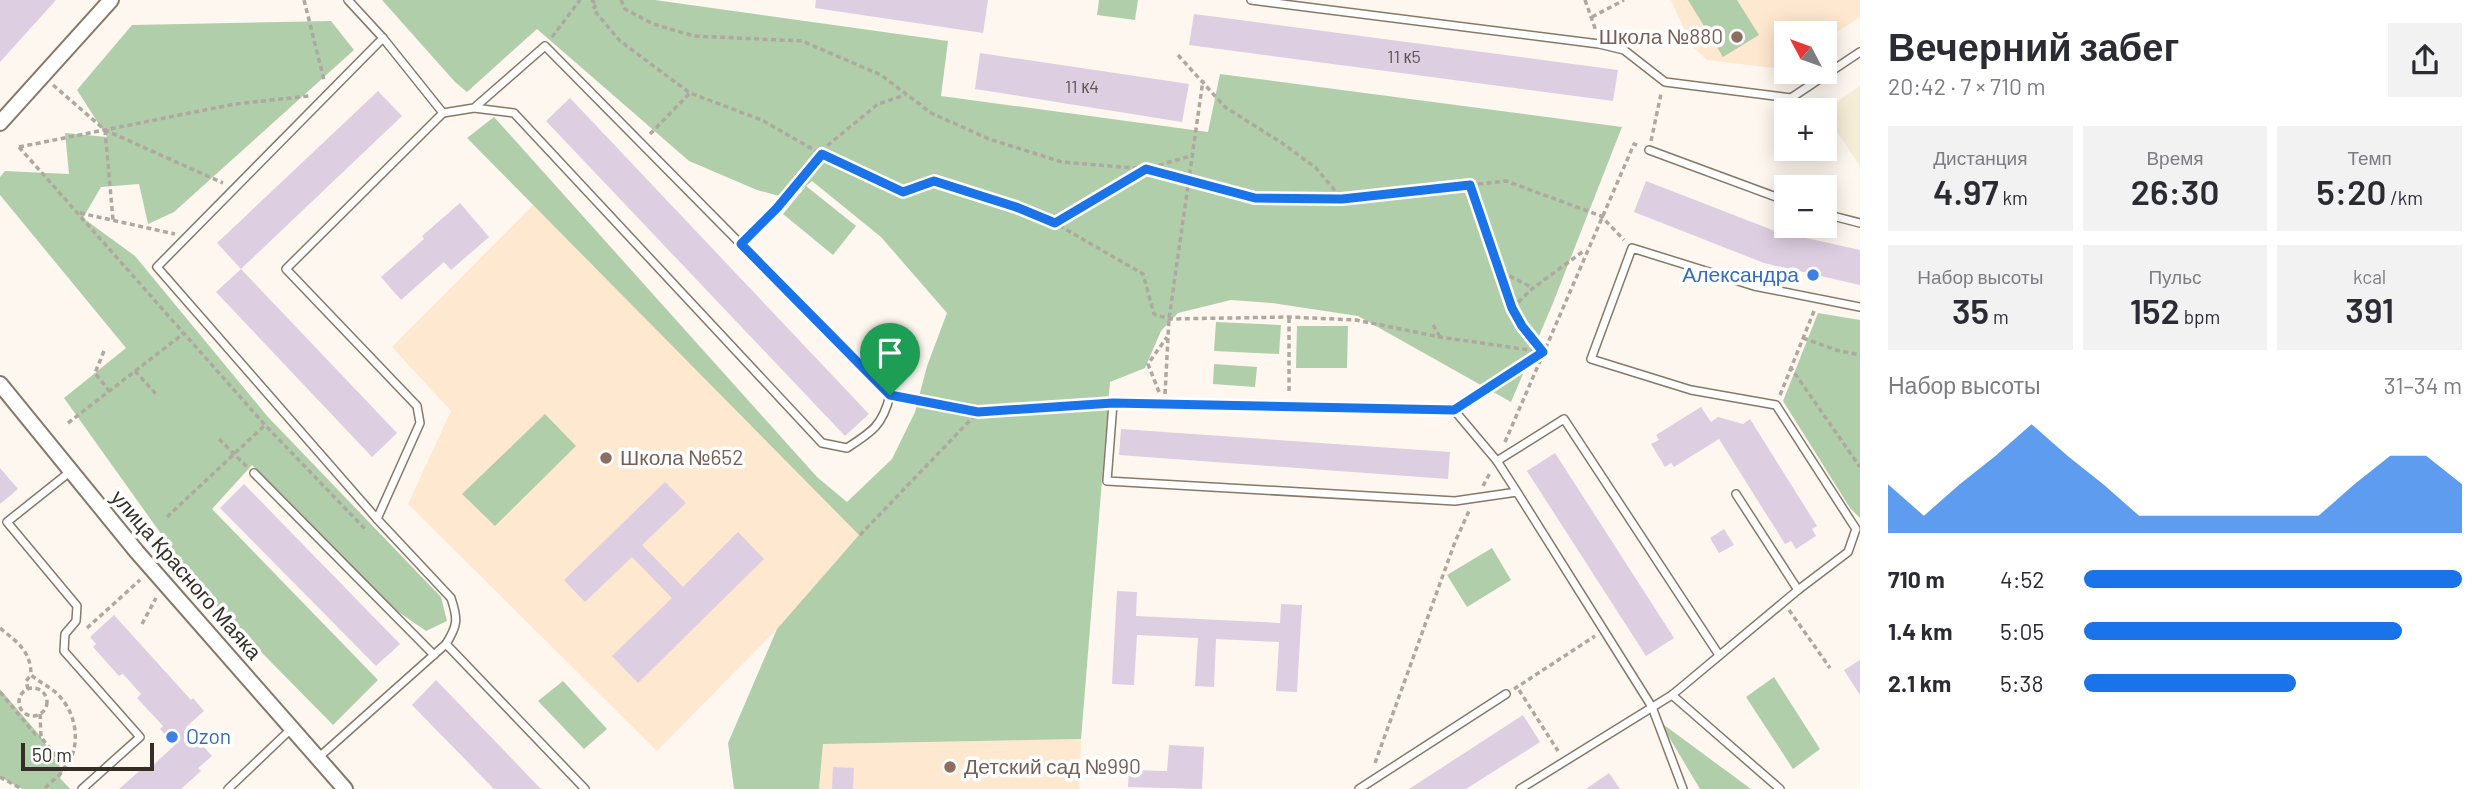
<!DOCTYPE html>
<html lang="ru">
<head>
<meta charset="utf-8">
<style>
	:root { --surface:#fff; --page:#f2f2f3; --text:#2b2b33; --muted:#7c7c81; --accent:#1a73e8 }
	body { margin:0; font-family:Barlow,sans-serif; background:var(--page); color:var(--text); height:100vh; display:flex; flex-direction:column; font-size:26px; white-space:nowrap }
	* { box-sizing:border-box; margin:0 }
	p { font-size:23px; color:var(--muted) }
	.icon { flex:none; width:38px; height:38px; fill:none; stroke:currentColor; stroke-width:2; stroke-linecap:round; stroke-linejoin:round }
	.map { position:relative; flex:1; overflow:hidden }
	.details { display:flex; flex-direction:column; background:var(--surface); width:630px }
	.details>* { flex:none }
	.needle { width:46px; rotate:311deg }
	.controls { position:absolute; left:1774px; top:21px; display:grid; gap:14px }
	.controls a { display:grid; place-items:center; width:63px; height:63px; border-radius:0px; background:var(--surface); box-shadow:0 4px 18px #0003; font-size:35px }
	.scale { position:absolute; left:21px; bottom:18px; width:133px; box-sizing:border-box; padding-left:7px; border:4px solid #342e27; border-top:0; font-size:19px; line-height:24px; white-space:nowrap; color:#342e27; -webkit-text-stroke:5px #fff; paint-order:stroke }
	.pin { position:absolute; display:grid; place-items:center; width:60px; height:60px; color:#fff; margin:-72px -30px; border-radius:50% 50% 50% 0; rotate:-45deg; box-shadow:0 0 7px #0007 }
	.pin .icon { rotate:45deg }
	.round { display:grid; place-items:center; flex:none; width:74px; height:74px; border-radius:0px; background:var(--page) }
	.head { display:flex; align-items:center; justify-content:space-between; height:119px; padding:0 28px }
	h1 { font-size:38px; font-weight:600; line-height:52px }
	.figures { display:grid; grid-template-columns:repeat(3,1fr); gap:10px; height:119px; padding:7px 28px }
	.figures div { display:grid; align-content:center; border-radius:0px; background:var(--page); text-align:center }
	.figures b { font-size:35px; font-weight:600 }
	.figures small { font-size:19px; font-weight:400 }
	.figures p { font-size:19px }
	.chart { height:196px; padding:14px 28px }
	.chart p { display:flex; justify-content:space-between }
	.chart svg { width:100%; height:126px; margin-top:7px; fill:var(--accent); opacity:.7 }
	ul { padding:0 28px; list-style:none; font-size:23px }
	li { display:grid; grid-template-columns:112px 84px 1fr; align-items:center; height:52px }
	li i { height:18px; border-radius:9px; background:var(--accent) }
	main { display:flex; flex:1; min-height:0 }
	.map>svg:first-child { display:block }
	.built { fill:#fee8d0 }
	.industrial { fill:#f6edd8 }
	.green { fill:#b1ceab }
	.building { fill:#decee1 }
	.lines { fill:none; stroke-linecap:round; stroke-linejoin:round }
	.lane-casing { stroke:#877868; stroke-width:10 }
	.street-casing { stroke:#877868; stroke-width:18 }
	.path { stroke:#aea8a0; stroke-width:3.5; stroke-dasharray:5 3.5; stroke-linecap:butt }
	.lane { stroke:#fff; stroke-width:7 }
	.street { stroke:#fff; stroke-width:14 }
	.route-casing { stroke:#fff; stroke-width:14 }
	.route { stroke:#1a73e8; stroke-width:9 }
	.education-dot { fill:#8d6e63; stroke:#fff; stroke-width:2.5 }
	.shop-dot { fill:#3f7fe0; stroke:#fff; stroke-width:2.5 }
	.labels { text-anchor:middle; stroke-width:7; stroke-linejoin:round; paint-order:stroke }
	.number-label { font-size:18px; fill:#5e5656 }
	.education-label { font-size:21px; fill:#785e54; stroke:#fff; text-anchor:start }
	.shop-label { font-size:21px; fill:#366cbe; stroke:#fff; text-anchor:end }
	.street-label { font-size:21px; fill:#342e27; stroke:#fff }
</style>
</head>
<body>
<main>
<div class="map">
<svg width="1860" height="789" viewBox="0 0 1860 789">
	<rect width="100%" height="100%" fill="#fdf7ef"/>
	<g class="built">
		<path d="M1671 0H1860V17L1825 40V33H1787V66L1782 69 1707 60 1691 45Z"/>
		<path d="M534 204 860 535 777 629 657 751 408 504 451 411 392 347Z"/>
		<path d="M1081 739 1079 789H819L823 744Z"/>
	</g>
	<path class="industrial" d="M1860 86V166L1825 114V110Z"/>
	<g class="green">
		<path d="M382 0H655L948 41 941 96 1208 132 1220 74 1622 127 1553 303 1511 402 1358 316 1272 303 1231 300 1178 313 1161 331 1145 368 1110 382 1081 739 823 744 819 789H734L728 743 777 629 859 535 467 138 494 117 817 477 847 502 892 459 915 412 927 366 947 313 881 237 812 181 790 199 757 190 689 161 537 29 467 92 455 82Z"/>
		<path d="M1099 0H1138L1135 20 1097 15Z"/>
		<path d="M1688 0H1737L1759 35 1723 57Z"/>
		<path d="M331 21 354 50 174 212 148 224 139 184 101 187 83 218 135 256 268 417 441 597 447 621 426 631 390 606 252 465 212 509 378 680 333 725 204 594 64 398 126 348 0 195V177L5 171 69 174 65 133 107 137 77 90 132 25Z"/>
		<path d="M806 186 856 226 833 255 783 214Z"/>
		<path d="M1818 313 1860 320V518L1850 508 1783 401Z"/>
		<path d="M1216 322 1281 325 1279 354 1214 351Z"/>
		<path d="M1297 326H1348L1347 368H1296Z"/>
		<path d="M1214 364 1257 367 1255 387 1213 384Z"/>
		<path d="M545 414 576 446 495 526 462 494Z"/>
		<path d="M1492 548 1511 580 1467 607 1447 575Z"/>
		<path d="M1774 677 1820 749 1793 769 1746 697Z"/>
		<path d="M563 681 607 729 584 749 538 701Z"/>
		<path d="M0 689 41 737 63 771 60 778 70 789H22L0 777Z"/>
		<path d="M1660 722 1751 789H1700Z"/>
	</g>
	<g class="building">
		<path d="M0 0H56L0 62Z"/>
		<path d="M816 0H988L983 33 815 8Z"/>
		<path d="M1194 14 1618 70 1613 101 1189 45Z"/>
		<path d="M980 53 1189 84 1182 122 975 89Z"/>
		<path d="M378 91 402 116 241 269 217 243Z"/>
		<path d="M570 98 869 414 845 436 546 121Z"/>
		<path d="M1646 181 1775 231 1860 250V285L1764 263 1634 212Z"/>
		<path d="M460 203 489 237 451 270 444 262 401 300 381 277 424 239 422 236Z"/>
		<path d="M241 269 397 433 372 457 216 292Z"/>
		<path d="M1701 407 1711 422 1718 417 1743 424 1750 419 1817 526 1812 529 1816 536 1796 549 1791 541 1785 544 1719 439 1674 467 1671 463 1665 467 1651 444 1659 440 1656 435Z"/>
		<path d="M1121 429 1450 452 1448 479 1119 455Z"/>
		<path d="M1555 453 1674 638 1646 656 1527 471Z"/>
		<path d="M0 468 18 489 0 504Z"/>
		<path d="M665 482 686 503 642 545 683 587 738 532 764 559 638 683 612 656 672 598 632 557 585 602 564 580Z"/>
		<path d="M244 484 400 644 376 666 220 508Z"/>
		<path d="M1724 529 1734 545 1719 553 1710 538Z"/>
		<path d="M1117 591 1137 592 1136 616 1280 623 1281 604 1302 605 1297 692 1276 691 1279 642 1216 639 1214 687 1195 686 1198 638 1137 635 1134 685 1112 684Z"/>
		<path d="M114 615 191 700 193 698 204 711 186 727 212 756 198 768 201 771 181 789H119L145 766 148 770 175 745 160 729 163 726 137 698 141 694 123 674 119 676 93 647 96 644 90 637Z"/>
		<path d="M1860 660V695L1844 670Z"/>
		<path d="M436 680 541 789H494L412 705Z"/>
		<path d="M1523 715 1540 742 1466 789H1409Z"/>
		<path d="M1169 745 1204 747 1202 789 1128 787 1129 770 1167 771Z"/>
		<path d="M833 767 854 768 853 789H832Z"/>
		<path d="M1609 773 1620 789H1586Z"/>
	</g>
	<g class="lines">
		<g class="lane-casing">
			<g id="lane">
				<path d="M348 0 383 38 157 267 377 519 451 598C458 619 458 625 446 644L585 789"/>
				<path d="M1251 0 1599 44 1624 50 1665 82 1791 98 1860 52"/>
				<path d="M443 113 474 108 545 46 890 395C883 425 872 432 847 448L822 443 514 113 474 108"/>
				<path d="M1649 150 1787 201"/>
				<path d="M1825 214 1860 223"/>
				<path d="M1497 461 1564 419 1719 655"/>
				<path d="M71 471 7 522 77 606 76 621 65 634 64 651 140 737 82 789"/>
				<path d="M254 473 434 655"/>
				<path d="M1517 492 1455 501 1107 481 1113 403 1454 410 1497 461 1517 492 1652 707 1683 789"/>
				<path d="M1736 494 1798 590"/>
				<path d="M377 519 420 423 417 406 286 269 443 113 383 38"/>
				<path d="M1672 695 1780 789"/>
				<path d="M318 758 446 644"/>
				<path d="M228 789 291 729"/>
				<path d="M1359 789 1506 694"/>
				<path d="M1520 789 1672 695 1798 590 1848 552 1856 529 1776 405 1691 390 1591 359 1632 248 1754 286 1860 307"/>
			</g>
		</g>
		<g class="street-casing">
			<g id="street">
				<path d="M0 123 111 0"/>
				<path d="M0 384 137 552 345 789"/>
			</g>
		</g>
		<g class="path">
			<path d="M304 0 324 80"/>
			<path d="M591 0 597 4 593 9 620 41 690 93 762 120 828 158 903 192 934 181 1016 207 1055 223 1143 274 1154 314 1169 319 1289 317 1356 320 1440 337 1543 352"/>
			<path d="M621 0 625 9 653 24 694 36 802 41 881 75 931 113 989 139 1062 162 1146 169 1255 198 1342 199"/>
			<path d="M1585 0 1596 31"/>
			<path d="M1592 17 1624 0"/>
			<path d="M552 37 580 0"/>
			<path d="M1178 55 1225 107 1282 143 1316 168 1342 199 1506 181 1601 216 1624 240"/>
			<path d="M53 85 105 130 223 183"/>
			<path d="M105 130 113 220"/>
			<path d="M650 134 690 93"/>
			<path d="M1651 141 1661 94"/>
			<path d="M19 147 265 425 366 530"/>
			<path d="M19 147 235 104 309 96"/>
			<path d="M1470 185 1512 308 1522 326 1542 351"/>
			<path d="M80 213 175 234"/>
			<path d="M1055 223 1146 169 1194 155"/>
			<path d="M750 236 791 192 828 145 878 104 905 95"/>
			<path d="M1502 272 1533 288"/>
			<path d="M1512 308 1533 288 1585 250"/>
			<path d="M1814 311 1791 368 1860 467"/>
			<path d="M1289 318V394"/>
			<path d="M1433 325 1440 337"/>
			<path d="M1803 338 1836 350 1860 355"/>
			<path d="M104 351 95 373 109 391"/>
			<path d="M135 371 156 394"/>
			<path d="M1159 392 1148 364 1167 337"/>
			<path d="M1165 394 1169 319 1203 80"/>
			<path d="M1780 395 1791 368"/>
			<path d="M901 397 978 412"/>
			<path d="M1463 404 1541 353"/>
			<path d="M68 423 183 334"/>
			<path d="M219 439 247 467"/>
			<path d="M1505 442 1634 144 1640 146"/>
			<path d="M1483 486 1491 471"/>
			<path d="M167 517 265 425"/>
			<path d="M860 535 978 412 1102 404"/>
			<path d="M1789 610 1830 668"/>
			<path d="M142 624 156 598"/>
			<path d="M0 628C17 642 31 651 31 675 38 681 46 685 54 691 77 710 83 746 64 770 58 777 50 783 44 789"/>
			<path d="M87 628 140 580"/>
			<circle cx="33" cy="702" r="14"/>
			<path d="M28 689 26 681 31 675"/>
			<path d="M1514 689 1595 636"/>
			<path d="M1519 690 1558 751"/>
			<path d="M0 692 35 734 41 737"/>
			<path d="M40 714 41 737 65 768"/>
			<path d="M1375 763 1455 542 1469 511"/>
			<path d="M0 777 22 789"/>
		</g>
		<use href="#lane" class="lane"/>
		<use href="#street" class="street"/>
	</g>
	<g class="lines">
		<g class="route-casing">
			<path id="route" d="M822 154 903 192 934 181 1016 207 1055 223 1146 169 1255 198 1342 199 1470 185 1512 308 1522 326 1543 352 1454 410 1113 403 978 412 890 395 741 244 777 208Z"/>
		</g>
		<use href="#route" class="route"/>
	</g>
	<g class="education-dot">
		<circle cx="1737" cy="37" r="7"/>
		<circle cx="606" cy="458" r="7"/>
		<circle cx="950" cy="767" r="7"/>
	</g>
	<g class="shop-dot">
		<circle cx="1813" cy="275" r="7"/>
		<circle cx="172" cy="737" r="7"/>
	</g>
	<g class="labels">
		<g class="number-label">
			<text x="1404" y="63">11 к5</text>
			<text x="1082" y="93">11 к4</text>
		</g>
		<g class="education-label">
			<text x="1723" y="44" text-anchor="end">Школа №880</text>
			<text x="620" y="465">Школа №652</text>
			<text x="964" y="774">Детский сад №990</text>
		</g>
		<g class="shop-label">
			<text x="1799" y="282">Александра</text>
			<text x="186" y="744" text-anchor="start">Ozon</text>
		</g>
		<g class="street-label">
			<text transform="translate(186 575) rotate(49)" y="7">улица Красного Маяка</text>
		</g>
	</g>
</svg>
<div class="controls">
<a><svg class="needle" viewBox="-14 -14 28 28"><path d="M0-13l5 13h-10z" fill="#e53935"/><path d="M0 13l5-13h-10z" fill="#7c7c81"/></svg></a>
<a>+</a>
<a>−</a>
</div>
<div class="scale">50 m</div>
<div class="pin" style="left:890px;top:395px;background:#1e9e55"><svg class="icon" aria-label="arrive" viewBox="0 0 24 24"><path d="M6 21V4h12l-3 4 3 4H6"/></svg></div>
</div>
<section class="details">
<div class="head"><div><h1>Вечерний забег</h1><p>20:42 · 7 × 710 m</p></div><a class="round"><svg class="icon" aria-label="share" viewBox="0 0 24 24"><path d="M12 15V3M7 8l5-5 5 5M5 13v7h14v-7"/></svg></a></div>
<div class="figures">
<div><p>Дистанция</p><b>4.97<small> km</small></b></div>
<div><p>Время</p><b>26:30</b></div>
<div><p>Темп</p><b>5:20<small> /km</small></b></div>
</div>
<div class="figures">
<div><p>Набор высоты</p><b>35<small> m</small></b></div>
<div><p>Пульс</p><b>152<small> bpm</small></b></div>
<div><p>kcal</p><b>391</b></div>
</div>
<div class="chart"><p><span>Набор высоты</span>31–34 m</p>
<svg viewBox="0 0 160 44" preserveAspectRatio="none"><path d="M0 44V27L10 38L20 27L30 17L40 6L50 17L60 27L70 38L80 38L90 38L100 38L110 38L120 38L130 27L140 17L150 17L160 27V44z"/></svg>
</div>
<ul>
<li><b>710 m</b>4:52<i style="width:100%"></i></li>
<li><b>1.4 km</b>5:05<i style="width:84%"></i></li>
<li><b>2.1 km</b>5:38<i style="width:56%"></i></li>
</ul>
</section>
</main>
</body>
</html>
